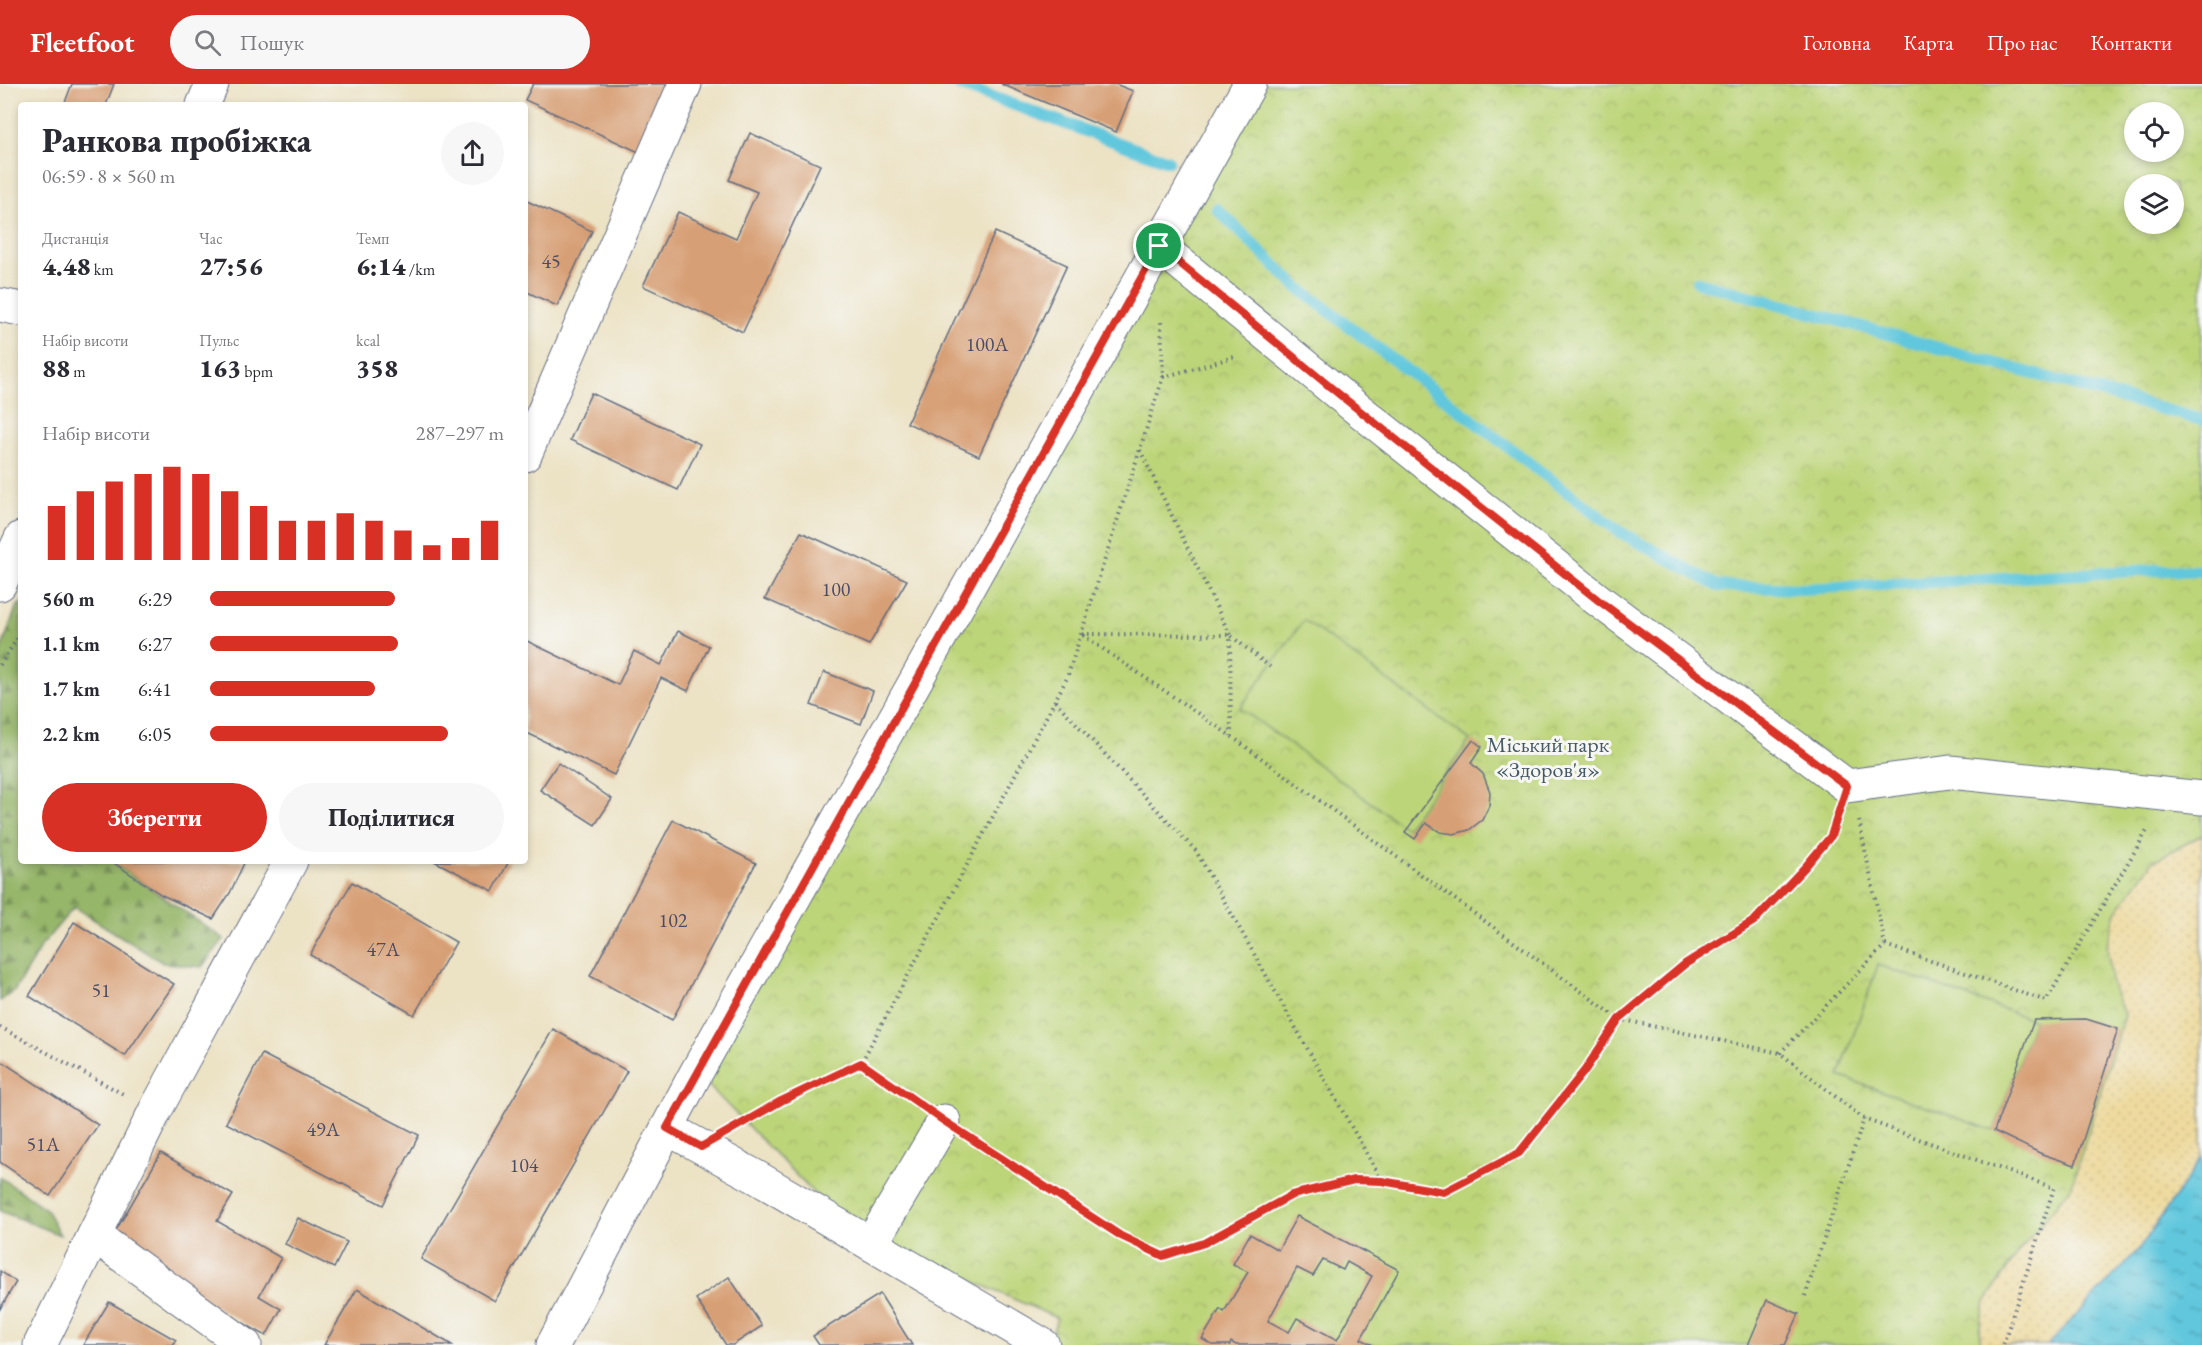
<!DOCTYPE html>
<html lang="uk">
<head>
<meta charset="utf-8">
<style>
	:root { --surface:#fff; --page:#f7f7f7; --text:#2b2b33; --muted:#7c7c81; --accent:#d93025 }
	body { margin:0; font-family:"EB Garamond",serif; background:var(--page); color:var(--text); height:100vh; display:flex; flex-direction:column; font-size:22px; white-space:nowrap }
	* { box-sizing:border-box; margin:0 }
	p { font-size:20px; color:var(--muted) }
	.icon { flex:none; width:33px; height:33px; fill:none; stroke:currentColor; stroke-width:2; stroke-linecap:round; stroke-linejoin:round }
	.map { position:relative; flex:1; overflow:hidden }
	.drawer { position:absolute; left:18px; top:18px; width:510px; height:762px; display:flex; flex-direction:column; background:var(--surface); border-radius:6px; box-shadow:0 3px 9px #0003 }
	.drawer>* { flex:none }
	.tools { position:absolute; left:2124px; top:18px; display:grid; gap:12px }
	.tools a { display:grid; place-items:center; width:60px; height:60px; border-radius:50%; background:var(--surface); box-shadow:0 3px 9px #0003; font-size:30px }
	.pin { position:absolute; display:grid; place-items:center; width:51px; height:51px; color:#fff; margin:-26px; border:3px solid #fff; border-radius:50%; box-shadow:0 2px 6px #0007 }
	.round { display:grid; place-items:center; flex:none; width:63px; height:63px; border-radius:32px; background:var(--page) }
	.head { display:flex; align-items:center; justify-content:space-between; height:102px; padding:0 24px }
	h1 { font-size:33px; font-weight:800; line-height:45px }
	.metrics { display:grid; grid-template-columns:repeat(3,1fr); gap:9px; height:102px; padding:6px 24px }
	.metrics div { display:grid; align-content:center }
	.metrics b { font-size:26px; font-weight:800 }
	.metrics small { font-size:16px; font-weight:400 }
	.metrics p { font-size:16px }
	.chart { height:168px; padding:12px 24px }
	.chart p { display:flex; justify-content:space-between }
	.chart svg { width:100%; height:108px; margin-top:6px; stroke:var(--accent); stroke-width:6 }
	.button { display:flex; gap:12px; margin-top:auto; padding:12px 24px }
	.button a { flex:1; height:69px; border-radius:36px; background:var(--accent); color:#fff; font-size:24px; font-weight:800; line-height:69px; text-align:center }
	.button a+a { background:var(--page); color:var(--text) }
	ul { padding:0 24px; list-style:none; font-size:20px }
	li { display:grid; grid-template-columns:96px 72px 1fr; align-items:center; height:45px }
	li i { height:15px; border-radius:8px; background:var(--accent) }
	header { display:flex; align-items:center; gap:36px; box-sizing:border-box; height:84px; padding:0 30px; background:var(--accent); color:#fff }
	header strong { font-size:28px }
	nav { display:flex; gap:33px; margin-inline-start:auto; font-size:21px }
	.search { width:420px; height:54px; background:var(--page); display:flex; align-items:center; gap:15px; box-sizing:border-box; padding:0 21px; border-radius:33px; color:var(--muted); font-size:22px }
	.map>svg:first-child { display:block }
	.forest { fill:url(#forest-firs); stroke:#587264; stroke-width:1.5 }
	.sand { fill:url(#sand-dots); stroke:#84847e; stroke-width:1.5 }
	.park { fill:url(#park-crowns); stroke:#6c826c; stroke-width:1.5; fill-rule:evenodd }
	.garden { fill:#bdd579; stroke:#6c826c; stroke-width:1.5 }
	.water { fill:url(#water-ripples); stroke:#3e7b9e; stroke-width:1.5 }
	.lines { fill:none; stroke-linecap:round; stroke-linejoin:round }
	.stream { stroke:#60c7dd; stroke-width:12 }
	.building { fill:#d79f75; fill-rule:evenodd }
	.minor-casing { stroke:#646e82; stroke-width:35 }
	.path { stroke:#646e82; stroke-width:4; stroke-dasharray:1.5 4.5; stroke-linecap:butt }
	.minor { stroke:#fff; stroke-width:33 }
	.route-casing { stroke:#fff; stroke-width:12 }
	.route { stroke:#d93025; stroke-width:8 }
	.labels { text-anchor:middle; stroke-width:6; stroke-linejoin:round; paint-order:stroke }
	.number-label { font-size:20px; fill:#4a4b64 }
	.park-label { font-size:22px; fill:#445865; stroke:#f6f6f2 }
</style>
</head>
<body>
<header>
<strong>Fleetfoot</strong>
<div class="search"><svg class="icon" aria-label="search" viewBox="0 0 24 24"><circle cx="10" cy="10" r="6"/><path d="M15 15l6 6"/></svg>Пошук</div>
<nav><a>Головна</a><a>Карта</a><a>Про нас</a><a>Контакти</a></nav>
</header>
<div class="map">
<svg width="2202" height="1261" viewBox="0 0 2202 1261">
	<defs>
		<pattern id="forest-firs" width="22" height="20" patternUnits="userSpaceOnUse" patternTransform="scale(1.5)"><rect width="22" height="20" fill="#96b669"/><path d="M5 1l3.5 6h-7zM16 11l3.5 6h-7z" fill="#7a945a"/></pattern>
		<pattern id="sand-dots" width="8" height="8" patternUnits="userSpaceOnUse" patternTransform="scale(1.5)"><rect width="8" height="8" fill="#eeda9e"/><path d="M2 2h.1M6 6h.1" fill="none" stroke="#ccbb8a" stroke-width="1.8" stroke-linecap="round"/></pattern>
		<pattern id="park-crowns" width="20" height="18" patternUnits="userSpaceOnUse" patternTransform="scale(1.5)"><rect width="20" height="18" fill="#bdd579"/><path d="M2 6a3 3 0 1 1 6 0M12 15a3 3 0 1 1 6 0" fill="none" stroke="#a2b76b"/></pattern>
		<pattern id="water-ripples" width="26" height="14" patternUnits="userSpaceOnUse" patternTransform="scale(1.5)"><rect width="26" height="14" fill="#60c7dd"/><path d="M2 4q2-2 4 0t4 0M15 11q2-2 4 0t4 0" fill="none" stroke="#4ea2b6"/></pattern>
	</defs>
	<rect width="100%" height="100%" fill="#f6f6f2"/>
	<filter id="ink" filterUnits="userSpaceOnUse"><feTurbulence type="fractalNoise" baseFrequency=".0167" numOctaves="2"/><feDisplacementMap in="SourceGraphic" scale="12" xChannelSelector="R" yChannelSelector="G"/><feConvolveMatrix kernelMatrix="1 2 1 2 8 2 1 2 1" color-interpolation-filters="sRGB"/></filter>
	<filter id="wash" filterUnits="userSpaceOnUse"><feTurbulence type="fractalNoise" baseFrequency=".008" numOctaves="4" result="noise"/><feDisplacementMap in="SourceGraphic" scale="24" xChannelSelector="R" yChannelSelector="G"/><feGaussianBlur stdDeviation="1.35" result="paint"/><feColorMatrix in="noise" values="0 0 0 0 0 0 0 0 0 0 0 0 0 0 0 0 0 1.4 0 .05"/><feComposite in="paint" operator="in"/></filter>
	<g filter="url(#wash)">
		<rect width="100%" height="100%" fill="#ece2c4"/>
		<g class="forest">
			<path d="M21 519V777H111L224 855 202 883 163 879 74 823 41 862 15 906 0 917V569L16 524Z"/>
			<path d="M0 1093 46 1125 60 1151 0 1127Z"/>
		</g>
		<path class="sand" d="M2202 751V1073L2140 1164 2048 1261H1981L1979 1246 1985 1218 2021 1164 2124 931 2111 899 2107 859 2116 828 2153 777Z"/>
		<path class="park" d="M1250 0H2202V751L2153 777 2116 828 2107 859 2111 899 2124 931 2071 1104 2021 1164 1985 1218 1979 1246 1981 1261H1049L1057 1234 846 1142 696 989ZM2134 28H2174V68H2134ZM2134 100H2174V140H2134Z"/>
		<g class="garden">
			<path d="M1304 536 1470 656 1406 744 1240 624Z"/>
			<path d="M1878 881 2034 936 1994 1047 1839 992Z"/>
		</g>
		<path class="water" d="M2202 1073V1261H2048L2140 1164Z"/>
		<g class="lines">
			<g class="stream">
				<path d="M957 0 1168 77"/>
				<path d="M1217 125 1296 202 1620 448 1718 502 1803 505 2154 486 2202 487"/>
				<path d="M1698 198 2202 336"/>
			</g>
		</g>
		<g id="blocks">
			<g class="building">
				<path d="M72 0H114L106 21H64Z"/>
				<path d="M533 0H672L641 69 525 16Z"/>
				<path d="M1001 0H1115L1133 7 1116 48Z"/>
				<path d="M750 49 820 81 743 248 643 202 678 128 736 154 757 108 729 96Z"/>
				<path d="M525 116 592 147 557 222 525 207Z"/>
				<path d="M995 148 1067 181 979 372 907 339Z"/>
				<path d="M591 309 700 360 678 406 570 356Z"/>
				<path d="M801 448 907 496 869 561 765 515Z"/>
				<path d="M678 547 709 562 688 607 661 594 614 691 525 648V556L618 601 634 567 661 581Z"/>
				<path d="M824 588 873 607 861 640 811 621Z"/>
				<path d="M1473 656 1482 663 1471 679 1483 690 1490 708 1489 722 1482 736 1469 746 1454 750 1440 748 1426 739 1415 755 1405 748Z"/>
				<path d="M558 679 612 715 595 741 540 706Z"/>
				<path d="M673 736 756 779 672 936 590 892Z"/>
				<path d="M111 777H245L230 809 213 835 162 811Z"/>
				<path d="M434 777H509L493 807Z"/>
				<path d="M352 798 456 858 414 931 310 871Z"/>
				<path d="M74 838 174 900 125 972 29 912Z"/>
				<path d="M2086 935 2118 945 2075 1081 2042 1070 1994 1047 2034 936Z"/>
				<path d="M553 945 627 987 495 1217 421 1175Z"/>
				<path d="M262 970 419 1051 383 1121 226 1039Z"/>
				<path d="M0 976 98 1041 50 1112 0 1078Z"/>
				<path d="M161 1069 233 1111 217 1137 281 1174 259 1212 281 1225 266 1252 108 1160Z"/>
				<path d="M1297 1132 1399 1186 1361 1255 1373 1261H1236L1231 1258 1230 1261H1212L1202 1255 1220 1225 1224 1228 1248 1188 1233 1180 1250 1150 1278 1166ZM1323 1176 1343 1186 1347 1178 1372 1192 1337 1256 1297 1234 1289 1248 1268 1237 1297 1184 1313 1192Z"/>
				<path d="M298 1134 347 1158 334 1184 285 1160Z"/>
				<path d="M0 1187 16 1198 0 1225Z"/>
				<path d="M729 1193 762 1242 733 1261H726L696 1215Z"/>
				<path d="M357 1205 452 1261H324Z"/>
				<path d="M880 1210 912 1261H819L813 1252Z"/>
				<path d="M1767 1216 1799 1230 1785 1261H1748Z"/>
				<path d="M109 1218 176 1256 173 1261H83Z"/>
			</g>
		</g>
	</g>
	<g filter="url(#ink)">
		<use href="#blocks" fill-opacity="0" stroke="#646e82" stroke-width="1.5"/>
		<g class="lines">
			<g class="minor-casing">
				<g id="minor">
					<path d="M203 21 212 0"/>
					<path d="M1159 162 1340 311 1598 516 1847 702 1950 688 2202 714"/>
					<path d="M0 221 21 225"/>
					<path d="M525 371 685 0"/>
					<path d="M0 500 21 454"/>
					<path d="M667 1044 758 1094 1043 1261"/>
					<path d="M94 1151 245 1261"/>
					<path d="M871 1160 944 1037"/>
					<path d="M40 1261 155 1027 291 777"/>
					<path d="M553 1261 696 989 1250 0"/>
				</g>
			</g>
			<g class="path">
				<path d="M1163 293 1234 273"/>
				<path d="M1140 366 1230 551 1231 652"/>
				<path d="M1082 550 1230 551 1270 583"/>
				<path d="M0 581 21 549"/>
				<path d="M1055 617 1196 767 1382 1097"/>
				<path d="M1885 861 2046 917 2148 745"/>
				<path d="M1619 935 1780 969 1864 1035 2054 1104 2003 1261"/>
				<path d="M1619 935 1685 881 1754 837 1805 783 1831 752 1836 737"/>
				<path d="M0 943 123 1010"/>
				<path d="M1780 969 1885 861 1859 737"/>
				<path d="M861 979 914 1017"/>
				<path d="M740 1041 781 1017 861 979 1067 594 1163 293 1161 238"/>
				<path d="M975 1058 1121 1152 1163 1172 1205 1159 1291 1111 1354 1096 1382 1097 1444 1108 1519 1069 1585 986 1619 935 1231 652 1081 550"/>
				<path d="M1805 1212 1864 1035"/>
			</g>
			<use href="#minor" class="minor"/>
		</g>
	</g>
	<g class="lines" filter="url(#ink)">
		<g class="route-casing">
			<path id="route" d="M1159 162 1340 311 1598 516 1847 702 1831 752 1805 783 1754 837 1685 880 1619 935 1585 986 1519 1069 1444 1108 1382 1097 1354 1096 1292 1111 1204 1159 1163 1172 1121 1152 944 1037 861 979 781 1017 701 1063 667 1044Z"/>
		</g>
		<use href="#route" class="route"/>
	</g>
	<g class="labels">
		<g class="number-label">
			<text x="551" y="184">45</text>
			<text x="987" y="267">100А</text>
			<text x="836" y="512">100</text>
			<text x="673" y="843">102</text>
			<text x="383" y="872">47А</text>
			<text x="101" y="913">51</text>
			<text x="323" y="1052">49А</text>
			<text x="43" y="1067">51А</text>
			<text x="524" y="1088">104</text>
		</g>
		<g class="park-label">
			<text x="1548" y="668">Міський парк<tspan x="1548" dy="25">«Здоров'я»</tspan></text>
		</g>
	</g>
</svg>
<div class="tools">
<a><svg class="icon" aria-label="locate" viewBox="0 0 24 24"><circle cx="12" cy="12" r="6"/><path d="M12 2v4M12 18v4M2 12h4M18 12h4"/></svg></a>
<a><svg class="icon" aria-label="layers" viewBox="0 0 24 24"><path d="M12 4l9 5-9 5-9-5zM3 14l9 5 9-5"/></svg></a>
</div>
<div class="pin" style="left:1159px;top:162px;background:#1e9e55"><svg class="icon" aria-label="arrive" viewBox="0 0 24 24"><path d="M6 21V4h12l-3 4 3 4H6"/></svg></div>
<section class="drawer">
<div class="head"><div><h1>Ранкова пробіжка</h1><p>06:59 · 8 × 560 m</p></div><a class="round"><svg class="icon" aria-label="share" viewBox="0 0 24 24"><path d="M12 15V3M7 8l5-5 5 5M5 13v7h14v-7"/></svg></a></div>
<div class="metrics">
<div><p>Дистанція</p><b>4.48<small> km</small></b></div>
<div><p>Час</p><b>27:56</b></div>
<div><p>Темп</p><b>6:14<small> /km</small></b></div>
</div>
<div class="metrics">
<div><p>Набір висоти</p><b>88<small> m</small></b></div>
<div><p>Пульс</p><b>163<small> bpm</small></b></div>
<div><p>kcal</p><b>358</b></div>
</div>
<div class="chart"><p><span>Набір висоти</span>287–297 m</p>
<svg viewBox="0 0 160 44" preserveAspectRatio="none"><path d="M5 44V22M15 44V16M25 44V12M35 44V9M45 44V6M55 44V9M65 44V16M75 44V22M85 44V28M95 44V28M105 44V25M115 44V28M125 44V32M135 44V38M145 44V35M155 44V28"/></svg>
</div>
<ul>
<li><b>560 m</b>6:29<i style="width:63%"></i></li>
<li><b>1.1 km</b>6:27<i style="width:64%"></i></li>
<li><b>1.7 km</b>6:41<i style="width:56%"></i></li>
<li><b>2.2 km</b>6:05<i style="width:81%"></i></li>
</ul>
<div class="button"><a>Зберегти</a><a>Поділитися</a></div>
</section>
</div>
</body>
</html>
